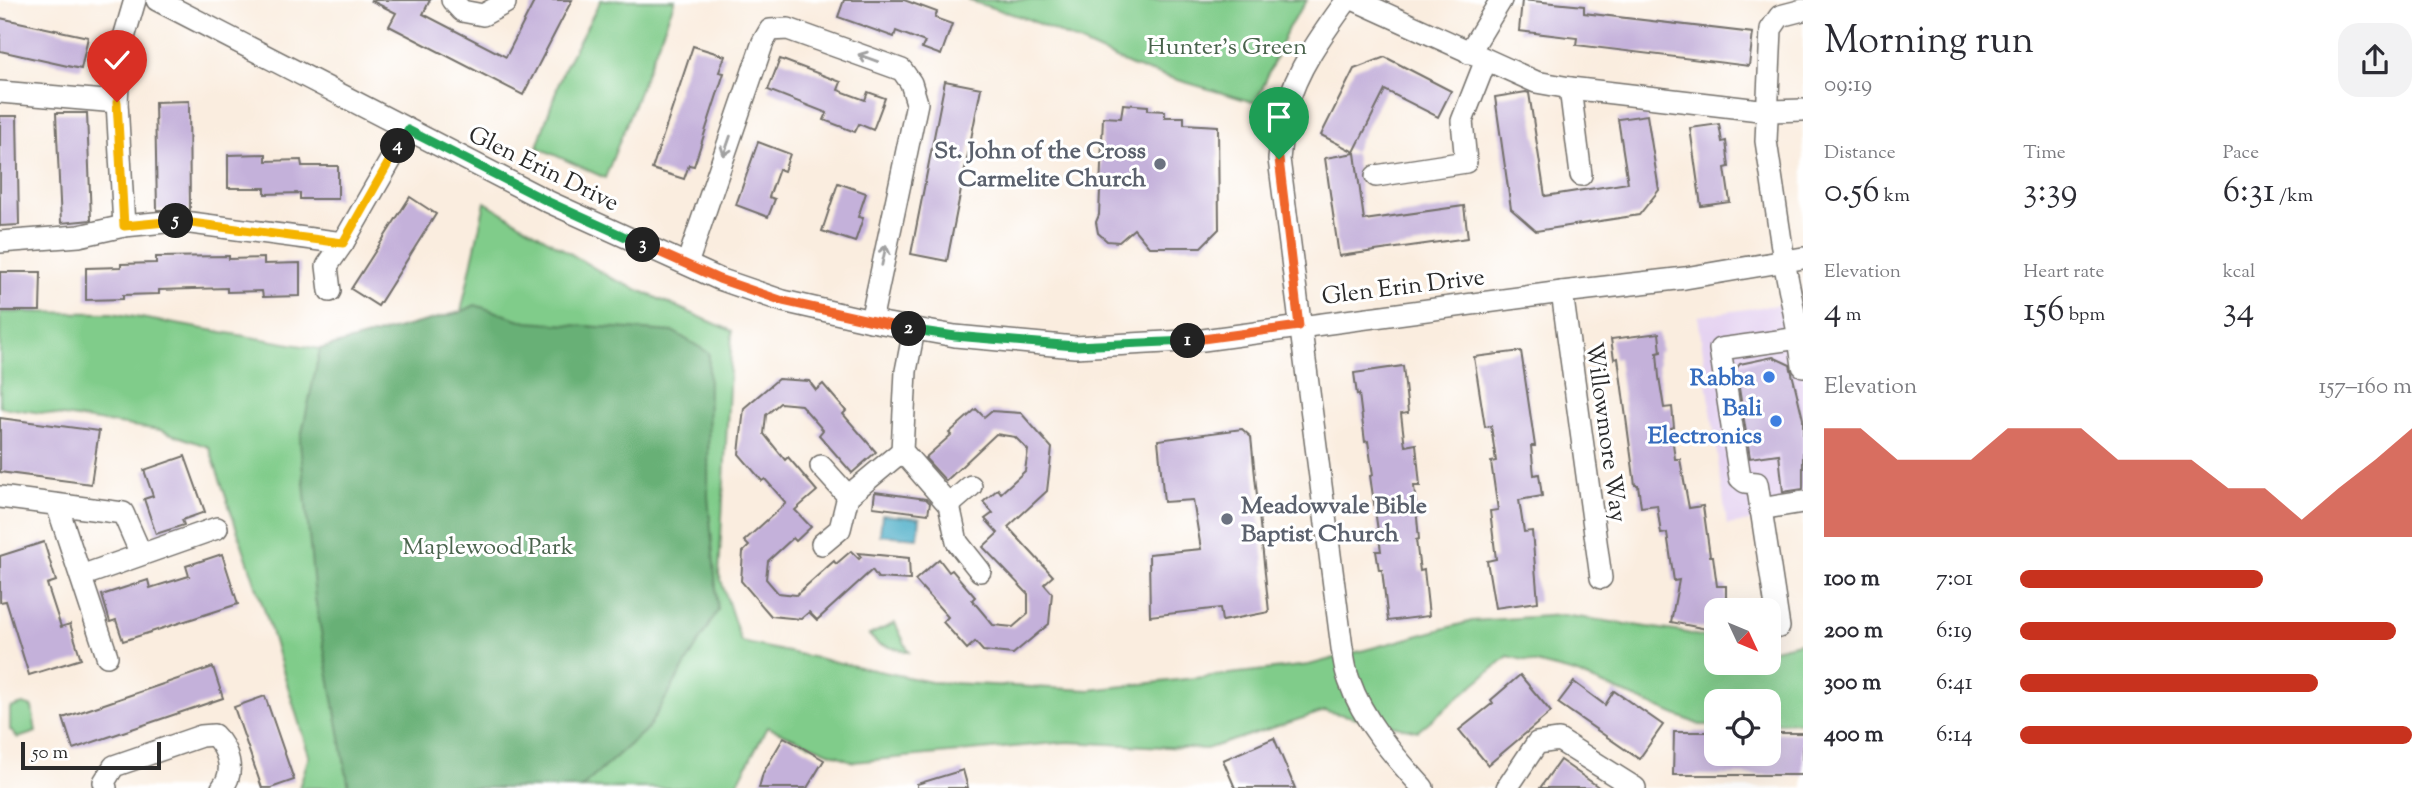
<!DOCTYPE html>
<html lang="en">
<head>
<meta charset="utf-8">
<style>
	:root { --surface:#fff; --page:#f2f2f3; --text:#2b2b33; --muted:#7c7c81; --accent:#c8321e }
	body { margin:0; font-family:"Sorts Mill Goudy",serif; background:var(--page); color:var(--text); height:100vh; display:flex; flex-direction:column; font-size:26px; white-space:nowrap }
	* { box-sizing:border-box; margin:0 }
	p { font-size:23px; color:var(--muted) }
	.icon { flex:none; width:38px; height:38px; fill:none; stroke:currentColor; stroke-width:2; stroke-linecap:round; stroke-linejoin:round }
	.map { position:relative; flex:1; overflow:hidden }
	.details { display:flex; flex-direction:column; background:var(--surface); width:630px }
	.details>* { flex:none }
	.needle { width:46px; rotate:134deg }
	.buttons { position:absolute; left:1704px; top:598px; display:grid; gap:14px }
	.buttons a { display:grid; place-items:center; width:77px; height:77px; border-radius:14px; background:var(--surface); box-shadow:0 7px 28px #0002; font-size:35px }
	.scale { position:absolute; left:21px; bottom:18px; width:140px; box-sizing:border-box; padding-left:7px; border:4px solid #2b2b2b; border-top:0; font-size:19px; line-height:24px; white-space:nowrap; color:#2b2b2b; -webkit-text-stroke:5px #fff; paint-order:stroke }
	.pin { position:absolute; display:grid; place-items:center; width:60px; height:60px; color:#fff; margin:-72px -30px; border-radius:50% 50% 50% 0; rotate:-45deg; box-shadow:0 0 7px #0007 }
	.pin .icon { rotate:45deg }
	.km { position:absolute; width:35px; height:35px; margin:-18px; border-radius:50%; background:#222; color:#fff; font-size:19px; line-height:35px; text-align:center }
	.round { display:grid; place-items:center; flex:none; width:74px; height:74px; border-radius:21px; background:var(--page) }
	.summary { display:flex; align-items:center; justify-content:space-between; height:119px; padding:0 21px }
	h1 { font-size:38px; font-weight:600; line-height:52px }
	.figures { display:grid; grid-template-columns:repeat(3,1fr); gap:10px; height:119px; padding:7px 21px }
	.figures div { display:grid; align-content:center }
	.figures b { font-size:35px; font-weight:600 }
	.figures small { font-size:19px; font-weight:400 }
	.figures p { font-size:19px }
	.chart { height:196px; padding:14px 21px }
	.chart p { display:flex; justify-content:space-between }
	.chart svg { width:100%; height:126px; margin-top:7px; fill:var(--accent); opacity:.7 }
	ul { padding:0 21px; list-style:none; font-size:23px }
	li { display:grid; grid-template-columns:112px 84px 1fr; align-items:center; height:52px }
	li i { height:18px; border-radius:9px; background:var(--accent) }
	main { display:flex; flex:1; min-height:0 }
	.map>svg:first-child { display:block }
	.built { fill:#e5d3f1 }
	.green { fill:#80cc8a; stroke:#567c5a; stroke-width:2 }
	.forest { fill:#68b076; stroke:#4a6e50; stroke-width:2 }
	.water { fill:#46abc6; stroke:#386b78; stroke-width:2 }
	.building { fill:#c4b1da }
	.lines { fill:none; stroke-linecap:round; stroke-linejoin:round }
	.minor-casing { stroke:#736f6a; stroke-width:24 }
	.minor { stroke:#fff; stroke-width:21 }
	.oneway { stroke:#a0a0a0 }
	.split-1-casing { stroke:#fff; stroke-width:14 }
	.split-2-casing { stroke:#fff; stroke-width:14 }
	.split-3-casing { stroke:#fff; stroke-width:14 }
	.split-4-casing { stroke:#fff; stroke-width:14 }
	.split-5-casing { stroke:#fff; stroke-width:14 }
	.split-6-casing { stroke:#fff; stroke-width:14 }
	.split-1 { stroke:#f0652b; stroke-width:9 }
	.split-2 { stroke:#22a559; stroke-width:9 }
	.split-3 { stroke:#f0652b; stroke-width:9 }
	.split-4 { stroke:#22a559; stroke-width:9 }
	.split-5 { stroke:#f5b400; stroke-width:9 }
	.split-6 { stroke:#f5b400; stroke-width:9 }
	.worship-dot { fill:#6b7280; stroke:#fff; stroke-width:2.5 }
	.shop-dot { fill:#3f7fe0; stroke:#fff; stroke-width:2.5 }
	.labels { text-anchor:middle; stroke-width:6; stroke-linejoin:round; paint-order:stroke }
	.park-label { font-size:24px; fill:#49634c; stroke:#fff }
	.worship-label { font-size:24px; font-weight:bold; fill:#5b616d; stroke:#fff; text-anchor:end }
	.street-label { font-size:24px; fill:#2b2b2b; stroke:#fff }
	.shop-label { font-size:24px; font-weight:bold; fill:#366cbe; stroke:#fff; text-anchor:end }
</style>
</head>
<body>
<main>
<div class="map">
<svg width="1803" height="788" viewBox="0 0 1803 788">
	<rect width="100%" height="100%" fill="#fff"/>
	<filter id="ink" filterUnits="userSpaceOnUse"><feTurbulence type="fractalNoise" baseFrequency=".0143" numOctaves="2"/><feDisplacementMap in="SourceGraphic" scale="14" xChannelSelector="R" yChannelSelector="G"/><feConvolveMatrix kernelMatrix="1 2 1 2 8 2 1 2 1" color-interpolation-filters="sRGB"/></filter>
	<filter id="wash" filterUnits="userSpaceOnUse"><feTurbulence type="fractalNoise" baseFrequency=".00686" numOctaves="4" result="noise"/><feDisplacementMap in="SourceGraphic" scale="28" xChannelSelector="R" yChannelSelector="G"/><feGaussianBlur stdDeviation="1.57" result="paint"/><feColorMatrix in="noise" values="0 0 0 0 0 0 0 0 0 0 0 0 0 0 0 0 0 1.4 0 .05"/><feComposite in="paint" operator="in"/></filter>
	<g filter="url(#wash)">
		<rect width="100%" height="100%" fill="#faeddf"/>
		<path class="built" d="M1803 301V514L1727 525 1698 316Z"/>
		<g class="green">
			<path d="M601 0H675L605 178 537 147 563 71Z"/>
			<path d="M967 0H1307L1288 28 1256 103 1134 67 1028 19Z"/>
			<path d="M485 202 611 278 732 331 719 574 741 642 931 682 1090 690 1309 665 1472 621 1563 615 1682 632 1717 640V663H1769V650L1803 642V722L1769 723V702H1717V725H1700L1575 673 1508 656 1418 731 1325 711 1206 749 1067 742 853 762 767 727 735 788H299L309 756 267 618 209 447 160 430 0 407V312L112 313 320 349 461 312Z"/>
			<path d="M895 623 909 652 878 644 869 635Z"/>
			<path d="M23 704 32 707 36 732 18 738 10 730V708Z"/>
		</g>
		<path class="forest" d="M475 305 527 322 674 332 709 353 708 496 718 610 648 728 581 788H349L315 598 300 442 320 349 461 312Z"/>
		<path class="water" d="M882 515 920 518 918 538 880 535Z"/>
		<g id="blocks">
			<g class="building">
				<path d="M370 0H430L423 14 506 57 535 0H572L523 95 389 26 396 13Z"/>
				<path d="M844 0H904L937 12 935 18 952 24 941 55 922 48 925 42 896 31 894 37 838 17Z"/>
				<path d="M1522 0 1584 6V13L1753 33 1749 66 1576 45 1577 38 1519 31Z"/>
				<path d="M0 18 88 37 81 69 0 51Z"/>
				<path d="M693 46 725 56 719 72 724 73 694 166 689 165 684 179 652 169Z"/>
				<path d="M1385 57 1451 91 1438 117 1385 90 1354 152 1321 135 1354 69Z"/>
				<path d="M780 59 841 82 838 90 865 100 868 92 885 98 873 130 859 124 855 132 824 120 827 113 768 90Z"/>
				<path d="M945 81 981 88 947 261 911 254Z"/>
				<path d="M1526 92 1529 93 1545 196 1628 183 1618 119 1647 115 1659 190 1639 215 1536 231 1511 209 1495 97Z"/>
				<path d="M189 101 190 210H157L155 102Z"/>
				<path d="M1123 104 1148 106V110L1165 111V117H1184V124L1218 126 1219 229 1201 247H1149L1134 229 1119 242 1107 241 1098 233 1096 222 1099 215 1103 117 1121 118Z"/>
				<path d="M56 113H87L91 220 61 223Z"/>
				<path d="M0 116H17L19 225 0 226Z"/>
				<path d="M1719 124 1722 142 1726 141 1729 167 1725 168 1730 202 1701 206 1690 128Z"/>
				<path d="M758 142 790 154 784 171 779 169 769 197 775 199 768 217 736 205Z"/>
				<path d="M1355 153 1364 220 1464 206 1468 238 1339 256 1325 158Z"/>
				<path d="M266 154V161L301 160 302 166H338V199H300V193L265 194V188H228V155Z"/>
				<path d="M838 183 866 193 858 217 863 218 855 242 822 231Z"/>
				<path d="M410 197 436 214 378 306 351 289Z"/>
				<path d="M229 256V259L264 258V264L300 263V296L263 297 262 291 227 292V288L159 290V294L123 295V299L86 300V268L121 267V264L156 263V257Z"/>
				<path d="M0 272H41L40 311H0Z"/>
				<path d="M1659 333 1661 352 1657 353 1659 377 1664 408 1672 407 1674 427 1671 428 1675 459H1680L1689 508 1703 506 1710 556H1713L1717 586H1726V603H1717V631L1671 622 1679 580 1674 581 1667 533 1661 534 1657 505 1641 507 1638 485H1635L1618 358 1614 359 1611 339Z"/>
				<path d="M1521 351 1535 446H1531L1534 475 1539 474 1542 496 1519 500 1524 532 1532 531 1538 602 1495 608 1487 561 1496 559 1490 511 1498 510 1491 462 1496 461 1491 426 1485 427 1474 357Z"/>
				<path d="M1773 357 1790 365 1803 419V489L1783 492 1779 454 1750 458 1736 369 1740 364Z"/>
				<path d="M1403 366 1408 413 1401 414 1405 446 1416 444 1420 486H1414L1419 539 1416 540 1420 571 1424 570 1429 616 1388 621 1382 570H1379L1376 551H1381L1370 476 1373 475 1368 441 1365 442 1359 394 1357 395 1354 373Z"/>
				<path d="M778 379 809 381 816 390 823 384 846 411 843 414 876 452 852 473 819 435 823 430 801 405 780 403 766 415 764 434 785 460 788 457 817 491 795 510 811 527 796 541 793 538 768 561 766 579 778 593 796 595 834 561 836 564 851 551 859 559 861 557 858 553 909 558 910 580 878 578 872 570 817 620 809 612 801 619 771 616 741 581 743 552 749 546 744 541 786 503 765 479 762 481 739 454 744 408Z"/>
				<path d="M976 409 984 417 991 411 1021 413 1052 448 1047 491 1008 527 1053 576 1044 584 1052 593 1049 624 1013 654 983 651 975 642 967 649 943 622 948 617 915 580 939 559 949 572 952 570 975 597 972 600 993 625 1013 627 1028 614V594L983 547 998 533 985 519 993 513 983 502 998 489 1001 493 1025 471 1028 450 1015 437 996 434 946 481 925 458 951 435 949 433Z"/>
				<path d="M0 418 99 431 91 484 0 472Z"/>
				<path d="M1242 429 1251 437 1269 612 1222 621 1220 608 1150 616 1149 554 1201 549 1193 500 1164 502 1158 440Z"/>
				<path d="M185 456 205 512 182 520 184 525 156 534 144 499 153 496 144 470Z"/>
				<path d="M875 492 926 499 930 503 928 514 873 507Z"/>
				<path d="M44 542 56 581 47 584 61 627 70 624 81 659 29 675 6 601 0 602V556Z"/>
				<path d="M222 554 238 604 123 641 116 620 110 622 102 595 148 580 150 588 189 576 186 566Z"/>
				<path d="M213 667 223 698 73 749 63 718Z"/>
				<path d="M1520 675 1551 712 1488 765 1459 730 1493 703 1491 700Z"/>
				<path d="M1574 682 1605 705 1614 691 1663 725 1639 759 1558 703Z"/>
				<path d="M265 696 294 780 271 788H262L234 707Z"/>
				<path d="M1674 732H1717V754H1769V733H1803V775H1673Z"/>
				<path d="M784 737 824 760 807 788H759L763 773Z"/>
				<path d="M1274 738 1295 788H1235L1223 760Z"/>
				<path d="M1560 760 1600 788H1540Z"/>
				<path d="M963 770 968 788H917V784Z"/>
			</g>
		</g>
	</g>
	<g filter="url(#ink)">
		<use href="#blocks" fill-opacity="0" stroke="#736f6a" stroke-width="2"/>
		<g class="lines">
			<g class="minor-casing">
				<g id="minor">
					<path d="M157 0 549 202 719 279 783 301 871 321 955 336 1075 347 1203 340 1562 292 1685 278 1803 258"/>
					<path d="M452 0 462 11 483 15 505 3V0"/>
					<path d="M1347 0C1323 33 1296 70 1286 110 1282 125 1281 143 1279 159L1342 648C1344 659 1345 670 1349 680 1363 721 1395 757 1423 788"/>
					<path d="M1355 0 1536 82 1570 88 1768 111 1803 110"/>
					<path d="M1469 53 1501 0"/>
					<path d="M1570 88 1581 175"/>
					<path d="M0 92 117 102 120 51 135 0"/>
					<path d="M117 102 124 226"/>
					<path d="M1376 176 1466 162 1462 121 1486 60"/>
					<path d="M0 242 79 236 124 226 176 221 343 243 408 130"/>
					<path d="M687 264 763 42 770 30 788 29 902 70 911 83 917 103 871 321"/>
					<path d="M330 291 327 266 343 243"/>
					<path d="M1562 292 1601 578"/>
					<path d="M914 330 906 371 902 451 949 505 957 542 980 571"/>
					<path d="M1803 337 1799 338 1803 366"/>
					<path d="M821 466 848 496"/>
					<path d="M0 497 123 513 141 554"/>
					<path d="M57 505 107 656"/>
					<path d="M949 505 971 486"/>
					<path d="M1760 509 1803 502"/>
					<path d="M822 544 840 529 848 496 902 451"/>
					<path d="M81 576 217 528"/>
					<path d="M1779 627 1757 483 1745 482 1740 478 1720 349 1799 338 1784 261 1766 141 1771 29 1780 16 1803 10"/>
					<path d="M106 788 104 782 114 766 201 736 214 735C228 749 236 772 222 788"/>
					<path d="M1507 788 1537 743 1559 740 1635 788"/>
				</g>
			</g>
			<use href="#minor" class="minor"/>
		</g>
		<defs><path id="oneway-shaft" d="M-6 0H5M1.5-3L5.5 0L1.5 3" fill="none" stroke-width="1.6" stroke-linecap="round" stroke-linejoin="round" transform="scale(1.75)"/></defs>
		<g class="oneway">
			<use href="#oneway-shaft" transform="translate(868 58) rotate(-160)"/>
			<use href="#oneway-shaft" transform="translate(727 146) rotate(109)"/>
			<use href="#oneway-shaft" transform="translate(884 255) rotate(-78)"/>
		</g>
	</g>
	<g class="lines" filter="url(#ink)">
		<g class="split-1-casing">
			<path id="split-1" d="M1188 341 1299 326 1279 159"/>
		</g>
		<g class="split-2-casing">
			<path id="split-2" d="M909 329 955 336 1075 346 1188 341"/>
		</g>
		<g class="split-3-casing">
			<path id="split-3" d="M643 245 719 279 783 301 909 329"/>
		</g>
		<g class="split-4-casing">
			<path id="split-4" d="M398 146 408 130 549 202 643 245"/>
		</g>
		<g class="split-5-casing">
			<path id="split-5" d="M176 221 343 243 398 146"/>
		</g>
		<g class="split-6-casing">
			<path id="split-6" d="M117 102 124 226 176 221"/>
		</g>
		<use href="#split-1" class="split-1"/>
		<use href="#split-2" class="split-2"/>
		<use href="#split-3" class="split-3"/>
		<use href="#split-4" class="split-4"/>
		<use href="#split-5" class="split-5"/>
		<use href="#split-6" class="split-6"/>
	</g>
	<g class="worship-dot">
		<circle cx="1160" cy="164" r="7"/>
		<circle cx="1227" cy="519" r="7"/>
	</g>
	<g class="shop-dot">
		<circle cx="1769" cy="377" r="7"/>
		<circle cx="1776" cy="421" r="7"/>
	</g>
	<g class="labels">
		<g class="park-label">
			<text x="1227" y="54">Hunter's Green</text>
			<text x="488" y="554">Maplewood Park</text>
		</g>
		<g class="worship-label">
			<text x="1146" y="158">St. John of the Cross<tspan x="1146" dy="28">Carmelite Church</tspan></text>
			<text x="1241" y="513" text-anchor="start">Meadowvale Bible<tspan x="1241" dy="28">Baptist Church</tspan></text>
		</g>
		<g class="street-label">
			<text transform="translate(544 168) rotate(26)" y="8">Glen Erin Drive</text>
			<text transform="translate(1403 286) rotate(-7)" y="8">Glen Erin Drive</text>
			<text transform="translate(1607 432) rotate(82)" y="8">Willowmore Way</text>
		</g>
		<g class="shop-label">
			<text x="1755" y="385">Rabba</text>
			<text x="1762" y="415">Bali<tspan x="1762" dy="28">Electronics</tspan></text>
		</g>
	</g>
</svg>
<div class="buttons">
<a><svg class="needle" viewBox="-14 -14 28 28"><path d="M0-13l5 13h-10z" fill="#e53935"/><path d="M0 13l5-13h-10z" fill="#7c7c81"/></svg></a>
<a><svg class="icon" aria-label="locate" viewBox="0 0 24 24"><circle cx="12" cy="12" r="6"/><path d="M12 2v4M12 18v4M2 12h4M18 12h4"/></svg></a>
</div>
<div class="scale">50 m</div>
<div class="pin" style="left:1279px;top:159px;background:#1e9e55"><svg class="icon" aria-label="arrive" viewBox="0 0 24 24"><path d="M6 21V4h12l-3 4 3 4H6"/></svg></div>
<div class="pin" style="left:117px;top:102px;background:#d93025"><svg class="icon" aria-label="check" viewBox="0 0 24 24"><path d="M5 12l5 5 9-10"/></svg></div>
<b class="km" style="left:1188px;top:341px">1</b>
<b class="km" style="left:909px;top:329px">2</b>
<b class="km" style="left:643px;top:245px">3</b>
<b class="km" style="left:398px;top:146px">4</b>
<b class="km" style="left:176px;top:221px">5</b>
</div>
<section class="details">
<div class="summary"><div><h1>Morning run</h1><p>09:19</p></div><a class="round"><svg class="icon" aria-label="share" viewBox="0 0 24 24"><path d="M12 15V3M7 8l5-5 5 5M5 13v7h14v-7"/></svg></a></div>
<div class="figures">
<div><p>Distance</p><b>0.56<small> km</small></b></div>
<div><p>Time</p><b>3:39</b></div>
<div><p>Pace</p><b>6:31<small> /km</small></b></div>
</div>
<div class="figures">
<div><p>Elevation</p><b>4<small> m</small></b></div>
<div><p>Heart rate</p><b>156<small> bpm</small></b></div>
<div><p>kcal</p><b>34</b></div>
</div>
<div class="chart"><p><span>Elevation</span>157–160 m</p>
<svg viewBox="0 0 160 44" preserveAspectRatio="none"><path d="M0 44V6L10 6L20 17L30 17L40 17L50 6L60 6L70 6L80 17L90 17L100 17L110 27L120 27L130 38L140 27L150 17L160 6V44z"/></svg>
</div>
<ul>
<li><b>100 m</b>7:01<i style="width:62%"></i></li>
<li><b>200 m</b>6:19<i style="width:96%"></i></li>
<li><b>300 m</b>6:41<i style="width:76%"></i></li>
<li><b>400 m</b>6:14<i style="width:100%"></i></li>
</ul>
</section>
</main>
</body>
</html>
